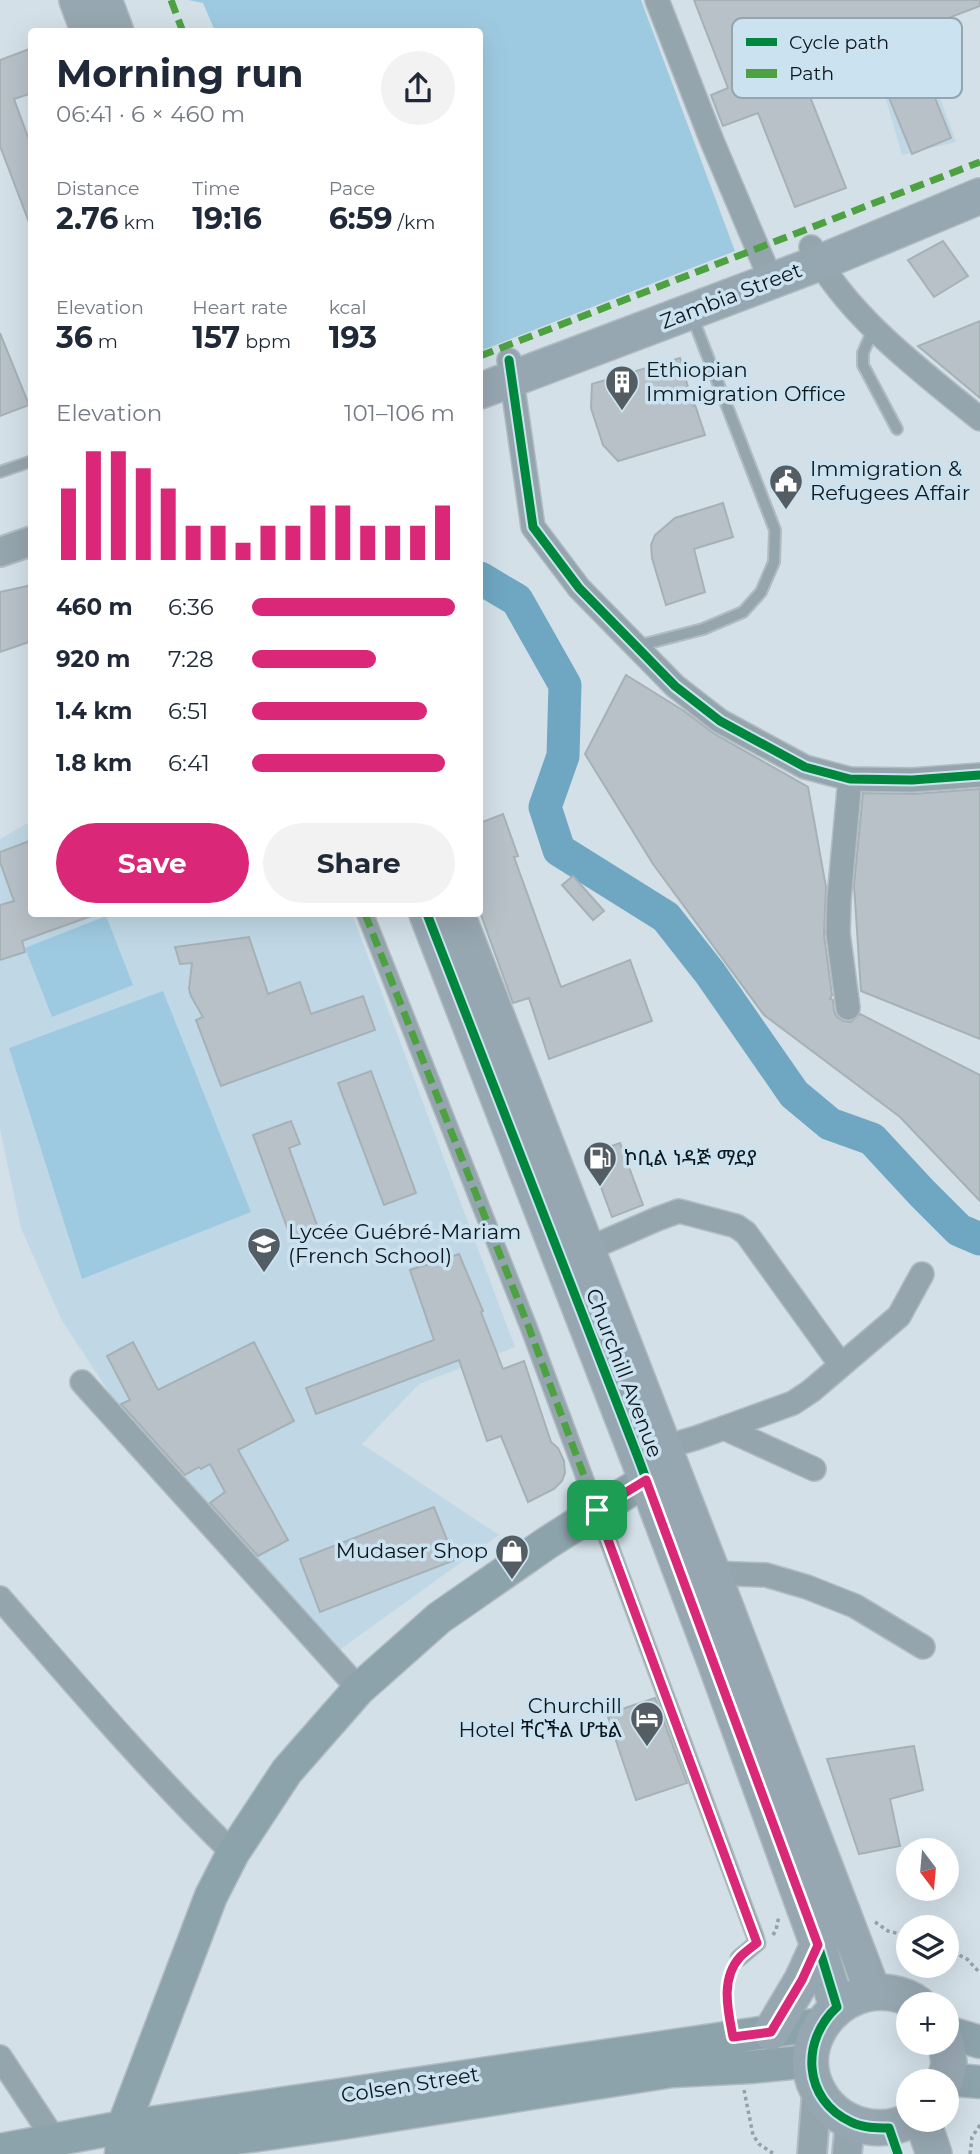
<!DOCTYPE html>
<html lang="en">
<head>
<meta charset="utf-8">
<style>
	:root { --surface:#fff; --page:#f2f2f3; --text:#1f2937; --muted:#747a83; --accent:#db2777 }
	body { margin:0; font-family:Montserrat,"Noto Sans Ethiopic",sans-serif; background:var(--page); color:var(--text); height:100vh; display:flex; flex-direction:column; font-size:26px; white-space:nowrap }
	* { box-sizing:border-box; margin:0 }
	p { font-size:23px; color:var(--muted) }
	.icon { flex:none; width:38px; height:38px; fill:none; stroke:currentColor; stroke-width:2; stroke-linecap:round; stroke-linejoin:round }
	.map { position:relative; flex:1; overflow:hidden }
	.details { position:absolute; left:28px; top:28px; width:455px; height:889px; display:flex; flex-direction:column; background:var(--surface); border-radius:7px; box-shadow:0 7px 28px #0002 }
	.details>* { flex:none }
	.needle { width:46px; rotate:164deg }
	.tools { position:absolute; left:896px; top:1838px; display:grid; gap:14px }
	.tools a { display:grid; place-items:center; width:63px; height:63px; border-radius:50%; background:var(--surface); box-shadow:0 7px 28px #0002; font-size:35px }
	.pin { position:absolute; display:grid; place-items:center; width:60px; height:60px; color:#fff; margin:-30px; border-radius:14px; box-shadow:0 4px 10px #0006 }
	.round { display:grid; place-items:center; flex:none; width:74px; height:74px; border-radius:37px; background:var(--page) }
	.summary { display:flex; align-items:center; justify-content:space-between; height:119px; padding:0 28px }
	h1 { font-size:38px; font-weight:700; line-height:52px }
	.stats { display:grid; grid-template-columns:repeat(3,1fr); gap:10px; height:119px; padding:7px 28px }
	.stats div { display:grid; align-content:center }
	.stats b { font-size:30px; font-weight:700 }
	.stats small { font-size:19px; font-weight:400 }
	.stats p { font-size:19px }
	.chart { height:196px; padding:14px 28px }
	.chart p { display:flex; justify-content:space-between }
	.chart svg { width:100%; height:126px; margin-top:7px; stroke:var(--accent); stroke-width:6 }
	.button { display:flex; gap:14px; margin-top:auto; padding:14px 28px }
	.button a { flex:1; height:80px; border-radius:42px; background:var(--accent); color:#fff; font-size:28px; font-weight:700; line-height:80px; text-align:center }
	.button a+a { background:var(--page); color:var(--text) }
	ul { padding:0 28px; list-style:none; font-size:23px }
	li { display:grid; grid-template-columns:112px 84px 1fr; align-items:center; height:52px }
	li i { height:18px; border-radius:9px; background:var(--accent) }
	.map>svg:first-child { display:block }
	.built { fill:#c0d8e5 }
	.green { fill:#9ecae1 }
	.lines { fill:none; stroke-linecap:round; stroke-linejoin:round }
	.river { stroke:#6fa7c2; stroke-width:33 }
	.building { fill:#b7c1c7; stroke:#a6b1b6; stroke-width:2 }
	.service-casing { stroke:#b1bbc2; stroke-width:14 }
	.pedestrian-casing { stroke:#b1bbc2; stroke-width:19 }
	.minor-casing { stroke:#b1bbc2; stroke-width:26 }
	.tertiary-casing { stroke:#b1bbc2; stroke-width:32 }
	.secondary-casing { stroke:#b1bbc2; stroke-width:35 }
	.primary-casing { stroke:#b1bbc2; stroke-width:38 }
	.path { stroke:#93a1a8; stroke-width:3.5; stroke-dasharray:3.5 3.5; stroke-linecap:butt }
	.service { stroke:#95a5ae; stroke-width:10 }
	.pedestrian { stroke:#95a5ae; stroke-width:16 }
	.minor { stroke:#95a5ae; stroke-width:23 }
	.tertiary { stroke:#95a5ae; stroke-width:28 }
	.secondary { stroke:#8da3ac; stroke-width:32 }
	.primary { stroke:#97a7b1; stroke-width:35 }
	.quiet { stroke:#4da141; stroke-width:7; stroke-dasharray:14 7; stroke-linecap:butt }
	.cycleway-casing { stroke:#cbe3f0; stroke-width:13 }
	.cycleway { stroke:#00873e; stroke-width:9 }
	.route-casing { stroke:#fff; stroke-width:14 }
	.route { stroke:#db2777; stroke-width:9 }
	.labels { text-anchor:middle; stroke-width:7; stroke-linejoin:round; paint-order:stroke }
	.street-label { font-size:21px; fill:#0f171c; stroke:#cbe3f0 }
	.poi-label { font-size:21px; fill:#0f171c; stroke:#cbe3f0; text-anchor:start }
	.key { fill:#cbe3f0; stroke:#93a6b0; stroke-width:2 }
	.key-label { font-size:19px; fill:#0f171c }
</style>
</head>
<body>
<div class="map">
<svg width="980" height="2154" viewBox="0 0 980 2154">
	<rect width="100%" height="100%" fill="#d3e0e8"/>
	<g class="built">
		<path d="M911 18 956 142 902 155 866 31Z"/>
		<path d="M31 821 32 914H352L515 1347 419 1384 362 1444 499 1535 338 1651 118 1406 61 1319 21 1228 0 1129V839Z"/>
	</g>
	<g class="green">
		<path d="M188 0H641L735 251 480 351V32L215 31 203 3Z"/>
		<path d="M106 916 133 985 52 1017 25 948Z"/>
		<path d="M163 991 251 1212 82 1279 9 1048Z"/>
	</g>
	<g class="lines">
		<path class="river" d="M480 578 517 600 565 685 563 756 545 807 559 850 666 917 710 973 794 1094 830 1124 872 1139 922 1193 959 1230 980 1239"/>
	</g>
	<g class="building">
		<path d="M694 0H980V6L909 33 951 138 912 154 877 68 809 94 846 188 795 207 758 113 723 126 711 95 728 88Z"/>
		<path d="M32 48V93L14 99 32 148 30 225 0 146V60Z"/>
		<path d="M943 241 968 276 934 297 908 260Z"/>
		<path d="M980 321V398L918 346Z"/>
		<path d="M0 333 29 405 0 416Z"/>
		<path d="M680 358 693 406 695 405 705 435 618 461 603 445 591 408 592 384Z"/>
		<path d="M723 503 733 537 694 549 705 592 666 605 652 558 651 545 655 535 675 518Z"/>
		<path d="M32 585V641L0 652V592Z"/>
		<path d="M626 675 684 711 713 733 808 787 826 887 824 935 832 995 830 999 833 1000 834 1011 837 1017 843 1021 851 1022 860 1014 980 1075V1201L900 1117 764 1015 653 864 585 754Z"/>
		<path d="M980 789V1039L861 991 854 885 863 793 913 794Z"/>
		<path d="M503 814 518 856 514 857 561 987 630 960 652 1021 549 1059 529 998 513 1003 480 912V823Z"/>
		<path d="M32 840V914H94V915L22 941 25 952 0 960V905L14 901 0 862V852Z"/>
		<path d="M573 876 604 911 593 920 562 885Z"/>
		<path d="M249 937 268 994 300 982 311 1014 363 996 375 1030 221 1086 196 1020 203 1017 191 996 189 989 192 963 180 964 175 947Z"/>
		<path d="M371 1071 416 1193 384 1205 338 1083Z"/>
		<path d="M291 1121 300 1144 289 1148 318 1228 291 1238 253 1135Z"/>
		<path d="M620 1143 643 1205 612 1217 591 1160 609 1153 606 1148Z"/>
		<path d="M459 1254 483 1311 481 1312 503 1369 524 1361 551 1442 558 1448 564 1461 565 1473 562 1481 554 1489 528 1502 501 1436 487 1441 459 1360 316 1414 306 1388 434 1340 410 1270Z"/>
		<path d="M133 1342 158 1390 254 1342 294 1421 238 1450 288 1540 258 1556 210 1503 225 1492 210 1464 201 1469 199 1467 185 1475 121 1404 130 1400 107 1356Z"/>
		<path d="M434 1507 455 1560 320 1612 300 1559Z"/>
		<path d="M655 1698 687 1783 636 1800 607 1714Z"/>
		<path d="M914 1746 923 1790 890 1799 900 1846 859 1854 827 1759Z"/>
	</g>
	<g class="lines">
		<g class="service-casing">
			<g id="service">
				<path d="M874 327 863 353V365L897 429"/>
				<path d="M0 472 32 461"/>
				<path d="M637 646 703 629 743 612 761 592 774 562 775 530 692 316"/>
			</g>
		</g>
		<g class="pedestrian-casing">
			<path id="pedestrian" d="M365 914 529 1328 755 1936 757 1943 739 1958"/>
		</g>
		<g class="minor-casing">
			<g id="minor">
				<path d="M657 0 712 141 771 280"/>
				<path d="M811 247C846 315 921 371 980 419"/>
				<path d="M509 360 533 527 579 588 675 686 720 721 805 767 850 779 912 780 980 775"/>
				<path d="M848 1008 838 933 839 899 850 779"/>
				<path d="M588 1249 657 1219 679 1211 736 1226 746 1233 841 1365"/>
				<path d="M82 1382 359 1689"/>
				<path d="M724 1428 814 1469"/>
				<path d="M665 1447 696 1438 793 1403 811 1391 899 1316 922 1274"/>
				<path d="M711 1573 766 1575 807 1587 855 1606 923 1647"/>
				<path d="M0 1598C76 1685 150 1772 233 1853"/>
				<path d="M0 2057 54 2139"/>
			</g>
		</g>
		<g class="tertiary-casing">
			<g id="tertiary">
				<path d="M0 552 32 541"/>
				<path d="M812 2154 817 2089"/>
				<path d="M847 2154 850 2122"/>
			</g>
		</g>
		<g class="secondary-casing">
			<g id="secondary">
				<path d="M947 2032 980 2042"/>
				<path d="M946 2079 980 2082"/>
				<path d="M0 2150 123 2127 821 2024"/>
				<path d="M121 2154 123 2127 211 1896 233 1853 287 1771 359 1689 439 1618 547 1543 646 1480"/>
				<path d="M122 2154 336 2124 672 2071 750 2067 811 2061"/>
			</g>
		</g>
		<g class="primary-casing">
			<g id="primary">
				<path d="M77 0 89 32"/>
				<path d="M104 0 116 32"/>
				<path d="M480 391 819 263 980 196"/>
				<path d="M427 914 639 1460 717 1667 818 1945 837 2007"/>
				<path d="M457 914C597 1273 736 1632 873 1992"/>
				<path d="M771 2032 802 1980 818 1945"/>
				<path d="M945 2081 949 2063 946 2042"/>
				<path d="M913 2119C879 2138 835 2125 817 2089 797 2049 826 2003 866 1994 883 1990 904 1993 918 2004"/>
				<path d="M922 2119 934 2154"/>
			</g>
		</g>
		<g class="path">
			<path d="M875 1922 888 1931 908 1936"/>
			<path d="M773 1935 776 1930 779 1916"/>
			<path d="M947 1949 967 1959 980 1973"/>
			<path d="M728 2013 727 1992 731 1973"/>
			<path d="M744 2090 753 2135 759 2144 774 2154"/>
			<path d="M970 2154 972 2137 980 2125"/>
		</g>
		<use href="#service" class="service"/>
		<use href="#pedestrian" class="pedestrian"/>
		<use href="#minor" class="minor"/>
		<use href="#tertiary" class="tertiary"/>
		<use href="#secondary" class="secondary"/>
		<use href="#primary" class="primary"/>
		<g class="quiet">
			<path d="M171 0 183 32"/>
			<path d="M480 356 980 162"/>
			<path d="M365 914 529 1328 755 1936 757 1943 739 1958"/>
		</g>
		<g class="cycleway-casing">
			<g id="cycleway">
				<path d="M509 360 533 527 579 588 675 686 720 721 805 767 850 779 912 780 980 775"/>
				<path d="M427 914 639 1460 818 1945 837 2007C800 2041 803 2100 851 2122 863 2128 876 2128 889 2128L898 2154"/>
			</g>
		</g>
		<use href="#cycleway" class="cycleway"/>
	</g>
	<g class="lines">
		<g class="route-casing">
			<path id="route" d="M646 1480 818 1945 802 1980 771 2032 733 2037C728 2011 720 1979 740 1957 745 1952 752 1947 757 1943L597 1510Z"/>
		</g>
		<use href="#route" class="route"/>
	</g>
	<defs>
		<g id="building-pin" transform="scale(1.75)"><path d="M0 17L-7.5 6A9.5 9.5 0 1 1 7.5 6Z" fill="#545d63" stroke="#cbe3f0"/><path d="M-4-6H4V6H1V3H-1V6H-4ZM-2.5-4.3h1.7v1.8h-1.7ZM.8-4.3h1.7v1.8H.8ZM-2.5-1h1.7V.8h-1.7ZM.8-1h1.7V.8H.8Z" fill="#fff"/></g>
		<g id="civic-pin" transform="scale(1.75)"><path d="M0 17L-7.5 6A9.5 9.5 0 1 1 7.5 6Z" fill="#545d63" stroke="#cbe3f0"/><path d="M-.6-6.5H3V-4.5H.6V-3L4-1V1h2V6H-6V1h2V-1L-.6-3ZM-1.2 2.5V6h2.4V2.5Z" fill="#fff"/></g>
		<g id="fuel-pin" transform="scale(1.75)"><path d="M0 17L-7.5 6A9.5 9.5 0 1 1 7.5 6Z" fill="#545d63" stroke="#cbe3f0"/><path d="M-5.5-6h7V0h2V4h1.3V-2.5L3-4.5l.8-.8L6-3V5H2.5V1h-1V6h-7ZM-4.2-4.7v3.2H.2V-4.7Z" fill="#fff"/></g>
		<g id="school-pin" transform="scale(1.75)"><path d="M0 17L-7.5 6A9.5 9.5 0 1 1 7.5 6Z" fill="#545d63" stroke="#cbe3f0"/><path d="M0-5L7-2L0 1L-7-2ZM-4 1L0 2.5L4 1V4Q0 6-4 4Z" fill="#fff"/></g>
		<g id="shop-pin" transform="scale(1.75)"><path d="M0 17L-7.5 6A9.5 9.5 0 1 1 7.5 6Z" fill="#545d63" stroke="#cbe3f0"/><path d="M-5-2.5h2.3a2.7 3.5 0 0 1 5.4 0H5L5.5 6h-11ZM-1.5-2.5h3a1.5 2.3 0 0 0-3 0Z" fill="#fff"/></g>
		<g id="hotel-pin" transform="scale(1.75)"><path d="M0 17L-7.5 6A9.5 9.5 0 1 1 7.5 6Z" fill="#545d63" stroke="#cbe3f0"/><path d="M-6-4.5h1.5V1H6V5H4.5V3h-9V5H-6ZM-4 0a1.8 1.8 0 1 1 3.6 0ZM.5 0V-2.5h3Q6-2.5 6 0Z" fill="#fff"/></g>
	</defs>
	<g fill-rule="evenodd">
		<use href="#building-pin" x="622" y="382"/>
		<use href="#civic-pin" x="786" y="481"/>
		<use href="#fuel-pin" x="600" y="1158"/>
		<use href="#school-pin" x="264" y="1244"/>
		<use href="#shop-pin" x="512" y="1551"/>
		<use href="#hotel-pin" x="647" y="1718"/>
	</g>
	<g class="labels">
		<g class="street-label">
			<text transform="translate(731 296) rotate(-21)" y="7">Zambia Street</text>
			<text transform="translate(624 1373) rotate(69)" y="7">Churchill Avenue</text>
			<text transform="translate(410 2085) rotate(-9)" y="7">Colsen Street</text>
		</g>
		<g class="poi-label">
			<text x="646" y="377">Ethiopian<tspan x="646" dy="24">Immigration Office</tspan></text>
			<text x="810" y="476">Immigration &amp;<tspan x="810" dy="24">Refugees Affair</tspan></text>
			<text x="624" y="1165">ኮቢል ነዳጅ ማደያ</text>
			<text x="288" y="1239">Lycée Guébré-Mariam<tspan x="288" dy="24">(French School)</tspan></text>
			<text x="488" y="1558" text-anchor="end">Mudaser Shop</text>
			<text x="622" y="1713" text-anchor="end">Churchill<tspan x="622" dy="24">Hotel ቸርችል ሆቴል</tspan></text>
		</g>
	</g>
	<rect x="732" y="18" width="230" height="80" rx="10" class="key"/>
	<rect x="746" y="38" width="31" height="8" fill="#00873e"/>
	<rect x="746" y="69" width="31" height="9" fill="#4da141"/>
	<g class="key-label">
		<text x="789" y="49">Cycle path</text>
		<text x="789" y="80">Path</text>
	</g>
</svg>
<div class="tools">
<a><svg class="needle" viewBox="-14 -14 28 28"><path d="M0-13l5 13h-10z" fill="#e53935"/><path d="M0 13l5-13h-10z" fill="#747a83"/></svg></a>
<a><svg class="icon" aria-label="layers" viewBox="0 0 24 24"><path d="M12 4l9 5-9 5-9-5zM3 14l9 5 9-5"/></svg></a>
<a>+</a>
<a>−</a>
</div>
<div class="pin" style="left:597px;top:1510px;background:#1e9e55"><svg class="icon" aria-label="arrive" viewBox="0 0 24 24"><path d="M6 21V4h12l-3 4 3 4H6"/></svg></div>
<section class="details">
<div class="summary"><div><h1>Morning run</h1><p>06:41 · 6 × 460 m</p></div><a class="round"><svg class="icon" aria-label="share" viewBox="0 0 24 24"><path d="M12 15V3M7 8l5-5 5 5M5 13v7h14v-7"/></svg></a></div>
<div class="stats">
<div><p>Distance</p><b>2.76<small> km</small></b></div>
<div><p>Time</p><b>19:16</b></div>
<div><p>Pace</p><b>6:59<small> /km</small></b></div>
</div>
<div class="stats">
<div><p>Elevation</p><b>36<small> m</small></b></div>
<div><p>Heart rate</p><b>157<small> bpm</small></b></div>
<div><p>kcal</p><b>193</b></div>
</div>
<div class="chart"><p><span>Elevation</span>101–106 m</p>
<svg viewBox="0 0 160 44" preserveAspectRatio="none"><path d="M5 44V19M15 44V6M25 44V6M35 44V12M45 44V19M55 44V32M65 44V32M75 44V38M85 44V32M95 44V32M105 44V25M115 44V25M125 44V32M135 44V32M145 44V32M155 44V25"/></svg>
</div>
<ul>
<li><b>460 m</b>6:36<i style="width:100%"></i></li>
<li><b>920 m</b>7:28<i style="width:61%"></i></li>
<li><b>1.4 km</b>6:51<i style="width:86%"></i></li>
<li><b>1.8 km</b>6:41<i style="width:95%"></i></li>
</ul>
<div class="button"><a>Save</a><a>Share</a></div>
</section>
</div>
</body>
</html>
